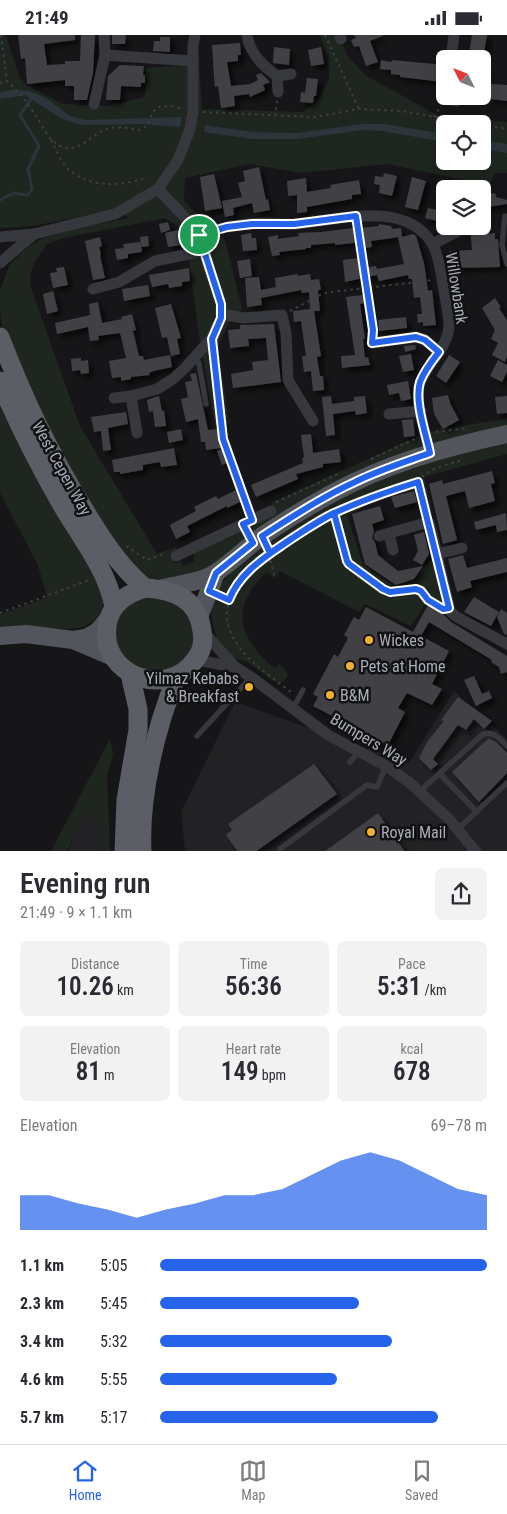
<!DOCTYPE html>
<html lang="en">
<head>
<meta charset="utf-8">
<style>
	:root { --surface:#fff; --page:#f2f2f3; --text:#2b2b33; --muted:#7c7c81; --line:#e1e1e2; --accent:#2563eb }
	body { margin:0; font-family:"Roboto Condensed",sans-serif; background:var(--page); color:var(--text); height:100vh; display:flex; flex-direction:column; font-size:19px; white-space:nowrap }
	* { box-sizing:border-box; margin:0 }
	p { font-size:16px; color:var(--muted) }
	.icon { flex:none; width:28px; height:28px; fill:none; stroke:currentColor; stroke-width:2; stroke-linecap:round; stroke-linejoin:round }
	.map { position:relative; height:816px; overflow:hidden }
	.sheet { display:flex; flex-direction:column; background:var(--surface); flex:1 }
	.sheet>* { flex:none }
	.needle { width:32px; rotate:312deg }
	.fabs { position:absolute; left:436px; top:15px; display:grid; gap:10px }
	.fabs a { display:grid; place-items:center; width:55px; height:55px; border-radius:8px; background:var(--surface); box-shadow:0 5px 20px #0002; font-size:25px }
	.pin { position:absolute; display:grid; place-items:center; width:42px; height:42px; color:#fff; margin:-21px; border:2px solid #fff; border-radius:50%; box-shadow:0 1px 5px #0007 }
	.round { display:grid; place-items:center; flex:none; width:52px; height:52px; border-radius:8px; background:var(--page) }
	.head { display:flex; align-items:center; justify-content:space-between; height:85px; padding:0 20px }
	h1 { font-size:28px; font-weight:600; line-height:38px }
	.figures { display:grid; grid-template-columns:repeat(3,1fr); gap:8px; height:85px; padding:5px 20px }
	.figures div { display:grid; align-content:center; border-radius:8px; background:var(--page); text-align:center }
	.figures b { font-size:25px; font-weight:600 }
	.figures small { font-size:14px; font-weight:400 }
	.figures p { font-size:14px }
	.chart { height:140px; padding:10px 20px }
	.chart p { display:flex; justify-content:space-between }
	.chart svg { width:100%; height:90px; margin-top:5px; fill:var(--accent); opacity:.7 }
	ul { padding:0 20px; list-style:none; font-size:16px }
	li { display:grid; grid-template-columns:80px 60px 1fr; align-items:center; height:38px }
	li i { height:12px; border-radius:6px; background:var(--accent) }
	.status { display:flex; justify-content:space-between; align-items:center; height:35px; padding:0 25px; background:var(--surface); direction:ltr }
	.status svg { height:14px; fill:currentColor }
	.menu { display:flex; justify-content:space-around; align-items:center; height:70px; border-top:1px solid var(--line); background:var(--surface); font-size:14px; color:var(--muted) }
	.menu a { display:grid; justify-items:center; gap:2px }
	.menu .active { color:var(--accent) }
	.map>svg:first-child { display:block }
	.built { fill:#222225 }
	.green { fill:#1e261f; fill-rule:evenodd }
	.water { fill:#2c353c }
	.lines { fill:none; stroke-linecap:round; stroke-linejoin:round }
	.stream { stroke:#2c353c; stroke-width:3 }
	.building { fill:#404145; filter:url(#shadow) }
	.path { stroke:#3d3f44; stroke-width:2; stroke-dasharray:2.5 4; stroke-linecap:butt }
	.service { stroke:#37383d; stroke-width:5.5 }
	.minor { stroke:#37383d; stroke-width:11 }
	.primary { stroke:#53555c; stroke-width:18 }
	.trunk { stroke:#5b5e65; stroke-width:19 }
	.route-casing { stroke:#fff; stroke-width:10 }
	.route { stroke:#2563eb; stroke-width:6 }
	.poi-dot { fill:#f2b134; stroke:#111113; stroke-width:2 }
	.labels { text-anchor:middle; stroke-width:5; stroke-linejoin:round; paint-order:stroke }
	.street-label { font-size:16px; fill:#a8adb8; stroke:#111113 }
	.poi-label { font-size:16px; fill:#a8adb8; stroke:#111113; text-anchor:start }
</style>
</head>
<body>
<div class="status"><b>21:49</b><svg viewBox="0 0 49 12"><path d="M0 12V9h3v3zM5 12V6h3v6zM10 12V3h3v9zM15 12V0h3v12zM26 1h20v11H26zM47 4h2v5h-2z"/></svg></div>
<div class="map">
<svg width="507" height="817" viewBox="0 0 507 817">
	<defs>
		<filter id="shadow"><feDropShadow dx="4.5" dy="4.5" stdDeviation="2.5" flood-color="#0009"/></filter>
	</defs>
	<rect width="100%" height="100%" fill="#161618"/>
	<g class="built">
		<path d="M454 656 507 704V816H185L181 777 235 667 409 728Z"/>
		<path d="M85 776 100 792 103 816 68 817Z"/>
	</g>
	<g class="green">
		<path d="M0 0H6L19 41 26 50 63 69 109 71 145 62 146 33 199 29 202 74 302 77 318 66 329 44 328 21 320 0H338L348 21 365 40 437 80 507 87V138H495L489 150 387 129 301 138 250 129 185 143 184 165 206 191 221 200 225 205 242 274 228 290 218 311 229 389 215 391 200 307 185 196 165 183 63 203 47 209 34 228 30 240V250L80 391 157 519 175 512 177 515 169 519 174 528 181 526 183 531 194 526V517L275 477 271 468 418 401 440 394 507 384V419L424 442 432 475 422 479 414 454 386 461 347 480 363 530 395 551 414 545 433 521 442 565 438 572 427 566 411 591 365 569 359 577 280 536 275 543 267 537C229 572 238 603 275 634L280 629 286 636 288 641 283 647 278 649 246 626 232 623 217 606 211 579 213 564 216 555 238 529H217L171 547 149 544 109 507 32 363 2 291 0 276V255L10 229 28 212 41 204 72 194 129 183 115 175 33 191 3 193 0 192ZM445 89H482V126H445Z"/>
		<path d="M0 363 92 527 104 567 100 579 92 587 80 593 0 597V580L47 562 38 530 0 458Z"/>
		<path d="M145 561 175 568 185 575 196 600 192 617 181 631 166 637H153L129 627 115 611C117 576 113 577 145 561Z"/>
		<path d="M110 704 113 719 107 740 110 816H103L100 792 86 777 67 816H51Z"/>
	</g>
	<g class="water">
		<path d="M14 55 30 56 47 64 70 81 87 85 182 82 180 92 142 89 81 90 62 84 25 60 0 64V57Z"/>
		<path d="M363 89H384L445 99V107L382 96 363 95 297 104H251L204 97 205 90 252 97 297 98Z"/>
		<path d="M482 105 507 109V118L483 114Z"/>
	</g>
	<g class="lines">
		<path class="stream" d="M0 165 14 158 28 160 32 154 28 134 39 111 20 80 33 61"/>
	</g>
	<g class="building">
		<path d="M18 0H75V5L44 9 47 30 65 29V26H80L81 0H95L93 38 87 65H74V51H65V45L27 49 25 23 21 24Z"/>
		<path d="M112 0H126L125 9H112Z"/>
		<path d="M354 0H385L370 6 378 27 366 31 359 11 354 12 351 5 356 3Z"/>
		<path d="M472 0H487L483 24H468Z"/>
		<path d="M160 2H170V17L153 16 154 6H160Z"/>
		<path d="M240 8 241 20H238V26L227 27 231 51 250 49 258 45 256 40 261 38 270 47 263 50 265 55 250 62 249 59 234 61 235 71 221 73 218 51 215 52 214 42 212 10Z"/>
		<path d="M274 12 290 14 289 30 273 28Z"/>
		<path d="M321 12 324 29 311 31 308 15Z"/>
		<path d="M381 25 391 27 392 25 445 30 442 47 400 42V40L391 39V35L380 34Z"/>
		<path d="M120 30 144 31 143 40H145V48H141V52L121 51 120 65H106L108 41Z"/>
		<path d="M307 43 318 44 316 61H314L313 68 300 67 301 57 305 58Z"/>
		<path d="M491 49 507 50V66L490 64Z"/>
		<path d="M259 132 266 165 268 164 270 175 254 178 252 168 233 173 234 180 225 182 222 166 242 162 238 148 245 146 243 136Z"/>
		<path d="M384 138 397 141 392 161 379 158 380 150 374 149 375 141 383 142Z"/>
		<path d="M214 139 222 173 205 176 200 142Z"/>
		<path d="M412 142 426 146 418 175 405 172Z"/>
		<path d="M306 143 307 157 331 153 330 150 359 145 361 159 352 160V164L307 172V177L297 178V160L288 161 287 146Z"/>
		<path d="M495 158 496 162 507 165V169L482 173V160Z"/>
		<path d="M428 173 445 177V188L425 183Z"/>
		<path d="M168 187 170 195 161 198 159 189Z"/>
		<path d="M379 189 391 191 392 194 401 193 402 202 413 199 416 201 424 228 428 256 432 255 436 290 423 291V287L418 288 417 279H422L420 262 414 263 412 244H409L408 240 379 246 377 240 345 247 343 225 358 223 359 234 376 231 377 234 404 229 398 203 400 202 371 206 372 212 364 213 363 207 335 210V208L311 210V213H306V214L279 217 280 220 272 221 268 202 278 200V204L299 201 298 198 321 197 353 193V194L379 191Z"/>
		<path d="M470 191H484L485 199 495 198V204H498L500 232 454 233V230H449V216L472 215Z"/>
		<path d="M178 195 180 210 168 212 165 198Z"/>
		<path d="M251 198 252 203H256L257 215 243 216 241 200Z"/>
		<path d="M148 201 149 211 141 212 140 202Z"/>
		<path d="M100 202 102 211 99 212 101 219 100 220 105 243 93 245 85 206Z"/>
		<path d="M140 207 142 217 128 219V223L117 225 115 214 124 213 123 209Z"/>
		<path d="M250 224 252 241 240 243 237 226Z"/>
		<path d="M64 232 68 250 53 253 50 238 57 237 56 233Z"/>
		<path d="M189 233 190 246 182 247V251L169 253 168 249 152 252 149 240Z"/>
		<path d="M298 239V241L310 239 311 245 319 244 321 255H318L320 276H314L321 321 317 322 320 341H323L324 355 313 356 311 336 304 337 302 321H306L301 286 294 287 293 276 310 274 309 257 302 258 301 255 261 263 262 270 247 272 245 243 259 242 261 255 276 252 275 243Z"/>
		<path d="M148 250 150 261 124 266 122 254Z"/>
		<path d="M53 256 58 276 47 279 43 259Z"/>
		<path d="M363 260 365 268 360 269 365 304H363L365 323 368 322 370 330 342 333 341 321 355 320 346 262Z"/>
		<path d="M495 263 501 272 499 273 507 285V322L505 327 492 320 498 308 491 304 495 295 482 273Z"/>
		<path d="M98 267 102 288 122 284 121 282 132 279 136 295 133 296 139 321H143L144 325 170 320 172 332 154 336 149 338 150 340 131 342V344L121 346V342L112 343 109 326 126 323 120 298 98 301 99 305 90 306 88 292 57 299 55 288 90 280 89 269Z"/>
		<path d="M171 269 181 303 177 304 180 319 171 321 167 302 162 303 155 273Z"/>
		<path d="M406 282 407 293 379 296 378 285Z"/>
		<path d="M274 289 281 347 233 353 231 339 253 335 252 327 268 325 266 303 248 304 249 311 230 313 228 295 240 294V290Z"/>
		<path d="M415 310 416 314 405 317 404 311Z"/>
		<path d="M411 319 414 335 403 337 399 321Z"/>
		<path d="M449 320 460 327 446 348 436 341Z"/>
		<path d="M81 323V326L88 325 89 338 81 339 80 335 72 336 71 324Z"/>
		<path d="M498 325 507 330V337L502 347 490 341Z"/>
		<path d="M196 338 208 395 217 394 221 413 206 415 205 407H201L198 384 186 387 181 364 188 362 185 347 192 346 190 339Z"/>
		<path d="M408 346 411 364 401 366 399 358 389 360 387 350Z"/>
		<path d="M448 360 450 368 459 385 443 394 434 379 432 363Z"/>
		<path d="M159 361 162 376 164 375 166 391 155 392 153 376 149 377 147 365Z"/>
		<path d="M331 361 332 369 354 366V362L365 361 367 378 356 380 355 376 333 379 335 400 326 401 322 362Z"/>
		<path d="M507 361V378L497 379 495 362Z"/>
		<path d="M126 377 128 389 108 393 111 415 103 416 101 396 94 397 91 382Z"/>
		<path d="M413 384 415 401 404 402 402 385Z"/>
		<path d="M181 394 183 405 169 408 167 397Z"/>
		<path d="M311 399 313 418 339 414 341 427 323 429V432L296 439 298 444 256 462 251 450 303 428 302 423 304 422 301 400Z"/>
		<path d="M174 413 177 430 161 432 160 427 143 430V435L120 439V437H114L112 425Z"/>
		<path d="M222 414 227 428 222 430 217 416Z"/>
		<path d="M492 436 495 448 491 449 495 466 469 473 465 456 446 461 457 505 443 509 429 449 442 445 443 449Z"/>
		<path d="M236 455 240 467 227 473V471L187 491 190 497 176 504 170 490 196 476 194 472 216 461 218 464Z"/>
		<path d="M414 456 417 467 395 473 391 462Z"/>
		<path d="M380 471 384 485 372 489 374 496 372 503 375 507 378 520 398 536 423 531 414 544 396 550 365 529 352 479Z"/>
		<path d="M506 478 507 495 497 497 496 490 476 495 474 487Z"/>
		<path d="M424 497 429 519 422 530 413 525 418 516 414 500Z"/>
		<path d="M463 520 467 533 507 523V537L470 546 472 552 457 557 448 524Z"/>
		<path d="M474 562 499 577 491 591 464 577Z"/>
		<path d="M428 570 444 580 451 587 507 621V637L501 639 499 632 491 627 492 625 429 587 421 601 449 616 432 649 442 654 432 670 407 658 398 673 405 677 388 710 313 671 318 662 313 659 334 619 338 622 348 603 344 600 354 582 359 585 366 572 413 597Z"/>
		<path d="M501 574 507 578V600L504 599 497 582Z"/>
		<path d="M474 641 482 659 489 656 492 663 476 671 464 645Z"/>
		<path d="M458 662 492 686 484 694 474 684 466 695 458 690 433 724 438 729 431 735 419 723 427 707 444 686 441 685Z"/>
		<path d="M489 703 496 707 507 718V738L479 767 452 737Z"/>
		<path d="M314 729 337 759 255 817H238L226 800 232 795 228 789Z"/>
		<path d="M378 778 405 817H324Z"/>
	</g>
	<g class="lines">
		<g class="path">
			<path d="M1 0 7 46C19 56 28 69 37 82 41 89 46 99 52 105 75 127 88 99 110 93 119 91 132 94 141 95 150 89 150 80 157 72L171 71 184 74"/>
			<path d="M325 0 359 74"/>
			<path d="M0 48 7 46"/>
			<path d="M203 77 315 82 359 74 402 76 476 89"/>
			<path d="M275 81 277 66"/>
			<path d="M434 82 441 71"/>
			<path d="M482 90 507 94"/>
			<path d="M51 105C57 116 62 131 73 138 92 152 121 151 142 144L147 147"/>
			<path d="M357 191 372 298"/>
			<path d="M290 276 324 258 433 245"/>
			<path d="M436 397 468 393"/>
			<path d="M371 424 415 404"/>
			<path d="M418 447C426 433 448 430 462 425"/>
			<path d="M276 467 338 439"/>
			<path d="M334 478 347 526 349 529 387 556H396L417 554 421 556 428 565 438 571"/>
			<path d="M126 511 147 525 166 518"/>
			<path d="M267 513 275 543"/>
			<path d="M222 562 229 565C228 571 226 578 227 584 232 618 267 638 292 658"/>
			<path d="M229 565C238 540 260 525 282 510 296 501 309 491 324 483 353 467 386 457 418 447L426 477"/>
			<path d="M0 578 89 545"/>
		</g>
		<g class="service">
			<path d="M505 181 502 210 507 229"/>
			<path d="M211 304 223 404 252 485"/>
			<path d="M196 322 199 329 206 369"/>
			<path d="M293 673 303 655"/>
			<path d="M197 701 251 642"/>
			<path d="M350 727 359 716"/>
			<path d="M440 739 477 777"/>
			<path d="M420 756 483 699C494 696 500 704 507 711"/>
			<path d="M458 794 507 748"/>
			<path d="M280 814 367 750 377 752 386 731"/>
		</g>
		<g class="minor">
			<path d="M104 0 105 20 193 26"/>
			<path d="M247 0C249 18 263 31 277 41L278 57"/>
			<path d="M340 0 341 4"/>
			<path d="M451 24 454 0"/>
			<path d="M277 41 291 39"/>
			<path d="M447 61V64L456 66"/>
			<path d="M94 69 105 20"/>
			<path d="M199 199C219 193 240 189 262 188 273 188 285 190 296 189 338 185 407 164 433 210 439 221 441 237 443 250 445 263 449 278 449 291 448 313 427 328 420 348 414 366 426 400 430 418"/>
			<path d="M0 202 34 199 115 179 158 154 178 125 190 94 193 76V11L195 0"/>
			<path d="M433 209 456 197"/>
			<path d="M0 228 34 199"/>
			<path d="M93 254 119 247 155 226 203 216"/>
			<path d="M221 279 244 283 282 280 286 298 288 345 313 386"/>
			<path d="M372 308 416 302 425 305 439 317"/>
			<path d="M114 363 131 361"/>
			<path d="M389 379 421 376"/>
			<path d="M137 398 131 361 157 354 173 344 184 334 211 304 221 283V269L218 259 196 194 158 154"/>
			<path d="M389 499 393 515"/>
			<path d="M379 501 429 487 437 519"/>
			<path d="M462 513 437 519 450 576 455 581 507 609"/>
			<path d="M176 521 271 476"/>
			<path d="M202 595 235 632 251 642 328 700 388 732 410 748 449 784 476 817"/>
			<path d="M196 625 235 632"/>
		</g>
		<g class="primary">
			<path d="M159 554C178 549 201 548 217 537 233 526 247 512 262 501 284 486 307 472 331 459 385 429 446 412 507 399"/>
			<path d="M199 582 216 538"/>
			<path d="M0 601 26 599 73 605 86 603 97 597 108 584"/>
			<path d="M73 605 113 622"/>
		</g>
		<g class="trunk">
			<path d="M0 302C22 360 49 417 82 471 100 501 118 530 145 553"/>
			<path d="M0 346C18 389 39 430 62 470 81 503 107 534 114 572"/>
			<path d="M145 553C175 555 198 564 202 596 204 607 202 617 195 625 166 665 100 640 107 591 110 569 126 559 145 553Z"/>
			<path d="M124 817 126 765 138 695V674L130 639"/>
			<path d="M142 817C139 762 156 691 177 641"/>
		</g>
	</g>
	<g class="lines">
		<g class="route-casing">
			<path id="route" d="M199 200 221 269V283L212 304 223 404 252 485 243 489 253 508 216 538 209 556 229 565C238 541 260 525 281 511 297 500 314 488 332 479 360 466 389 456 418 447L449 573 443 574 428 565 421 556 416 554 390 557 383 554 349 529 347 526 334 478C311 490 291 504 270 518L262 501C292 482 322 462 355 447 379 435 405 427 430 418 426 399 414 366 420 347 424 336 432 326 439 317L425 305 416 302 372 308 373 295 356 181 294 189H252L227 192 199 200"/>
		</g>
		<use href="#route" class="route"/>
	</g>
	<g class="poi-dot">
		<circle cx="369" cy="605" r="5"/>
		<circle cx="350" cy="631" r="5"/>
		<circle cx="249" cy="652" r="5"/>
		<circle cx="330" cy="660" r="5"/>
		<circle cx="371" cy="797" r="5"/>
	</g>
	<g class="labels">
		<g class="street-label">
			<text transform="translate(457 253) rotate(81)" y="6">Willowbank</text>
			<text transform="translate(62 433) rotate(61)" y="6">West Cepen Way</text>
			<text transform="translate(369 704) rotate(31)" y="6">Bumpers Way</text>
		</g>
		<g class="poi-label">
			<text x="379" y="611">Wickes</text>
			<text x="360" y="637">Pets at Home</text>
			<text x="239" y="649" text-anchor="end">Yilmaz Kebabs<tspan x="239" dy="18">&amp; Breakfast</tspan></text>
			<text x="340" y="666">B&amp;M</text>
			<text x="381" y="803">Royal Mail</text>
		</g>
	</g>
</svg>
<div class="fabs">
<a><svg class="needle" viewBox="-14 -14 28 28"><path d="M0-13l5 13h-10z" fill="#e53935"/><path d="M0 13l5-13h-10z" fill="#7c7c81"/></svg></a>
<a><svg class="icon" aria-label="locate" viewBox="0 0 24 24"><circle cx="12" cy="12" r="6"/><path d="M12 2v4M12 18v4M2 12h4M18 12h4"/></svg></a>
<a><svg class="icon" aria-label="layers" viewBox="0 0 24 24"><path d="M12 4l9 5-9 5-9-5zM3 14l9 5 9-5"/></svg></a>
</div>
<div class="pin" style="left:199px;top:200px;background:#1e9e55"><svg class="icon" aria-label="arrive" viewBox="0 0 24 24"><path d="M6 21V4h12l-3 4 3 4H6"/></svg></div>
</div>
<section class="sheet">
<div class="head"><div><h1>Evening run</h1><p>21:49 · 9 × 1.1 km</p></div><a class="round"><svg class="icon" aria-label="share" viewBox="0 0 24 24"><path d="M12 15V3M7 8l5-5 5 5M5 13v7h14v-7"/></svg></a></div>
<div class="figures">
<div><p>Distance</p><b>10.26<small> km</small></b></div>
<div><p>Time</p><b>56:36</b></div>
<div><p>Pace</p><b>5:31<small> /km</small></b></div>
</div>
<div class="figures">
<div><p>Elevation</p><b>81<small> m</small></b></div>
<div><p>Heart rate</p><b>149<small> bpm</small></b></div>
<div><p>kcal</p><b>678</b></div>
</div>
<div class="chart"><p><span>Elevation</span>69–78 m</p>
<svg viewBox="0 0 160 44" preserveAspectRatio="none"><path d="M0 44V27L10 27L20 31L30 34L40 38L50 34L60 31L70 27L80 27L90 24L100 17L110 10L120 6L130 10L140 17L150 24L160 27V44z"/></svg>
</div>
<ul>
<li><b>1.1 km</b>5:05<i style="width:100%"></i></li>
<li><b>2.3 km</b>5:45<i style="width:61%"></i></li>
<li><b>3.4 km</b>5:32<i style="width:71%"></i></li>
<li><b>4.6 km</b>5:55<i style="width:54%"></i></li>
<li><b>5.7 km</b>5:17<i style="width:85%"></i></li>
</ul>
</section>
<nav class="menu">
<a class="active"><svg class="icon" aria-label="home" viewBox="0 0 24 24"><path d="M3 11l9-7 9 7M6 9v11h12V9"/></svg>Home</a>
<a><svg class="icon" aria-label="map" viewBox="0 0 24 24"><path d="M3 6l6-2 6 2 6-2v14l-6 2-6-2-6 2zM9 4v14M15 6v14"/></svg>Map</a>
<a><svg class="icon" aria-label="saved" viewBox="0 0 24 24"><path d="M7 4h10v16l-5-4-5 4z"/></svg>Saved</a>
</nav>
</body>
</html>
